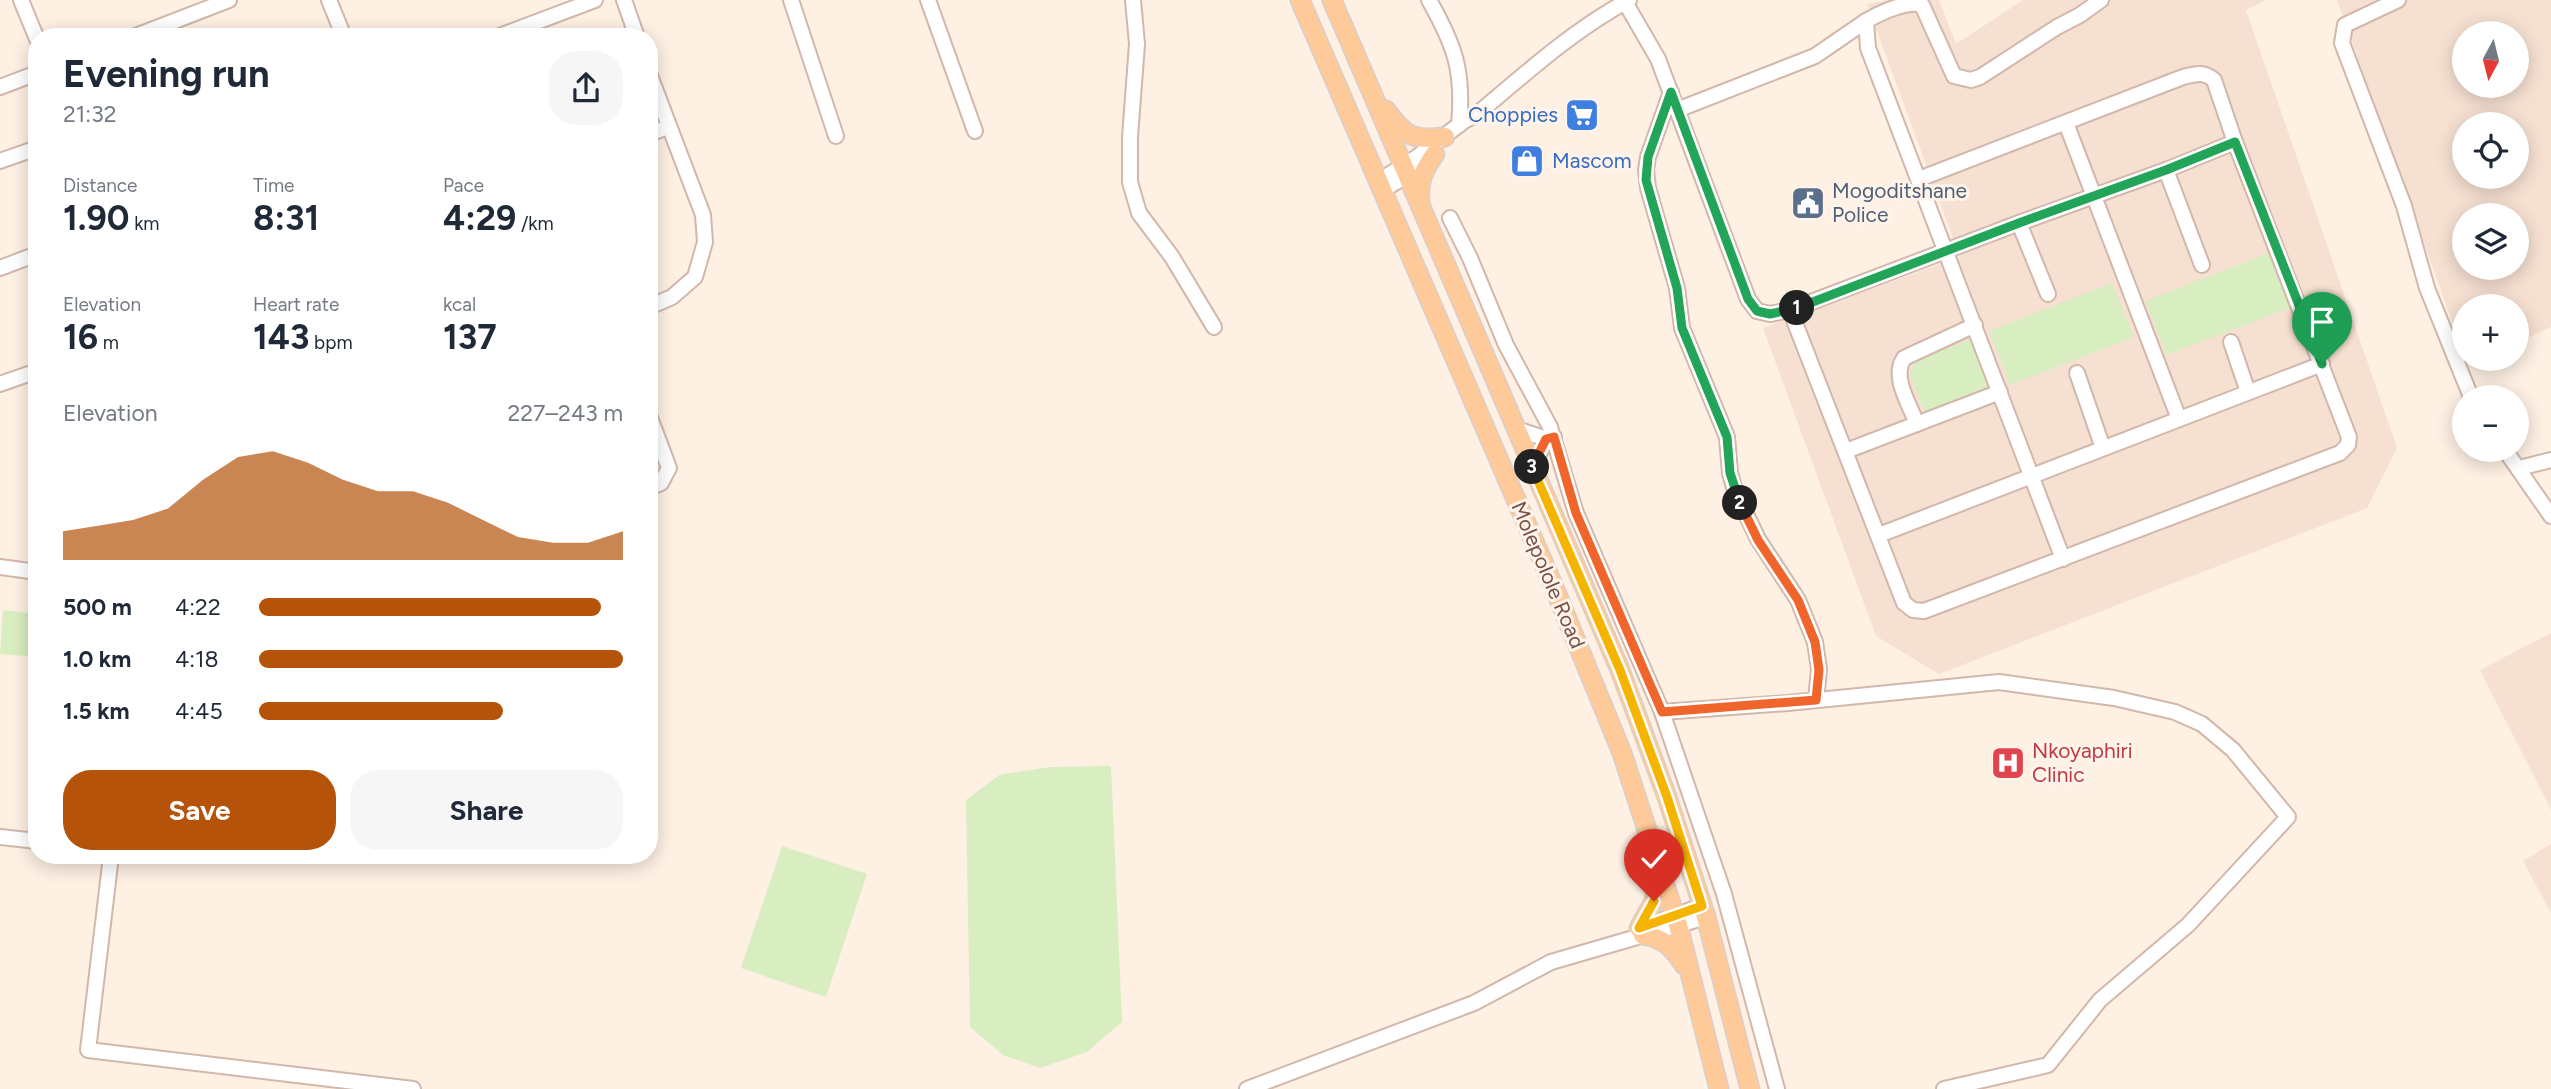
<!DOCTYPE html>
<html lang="en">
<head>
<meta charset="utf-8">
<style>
	:root { --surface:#fff; --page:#f6f6f7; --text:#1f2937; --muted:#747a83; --accent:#b45309 }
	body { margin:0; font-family:Figtree,sans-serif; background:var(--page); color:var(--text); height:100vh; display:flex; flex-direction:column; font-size:26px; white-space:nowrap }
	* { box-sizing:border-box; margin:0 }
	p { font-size:23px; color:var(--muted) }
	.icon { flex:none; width:38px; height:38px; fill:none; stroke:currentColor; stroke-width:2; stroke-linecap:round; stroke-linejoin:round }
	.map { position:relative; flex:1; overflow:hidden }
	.side { position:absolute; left:28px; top:28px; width:630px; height:836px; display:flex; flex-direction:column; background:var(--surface); border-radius:28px; box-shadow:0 4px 18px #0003 }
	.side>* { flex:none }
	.needle { width:46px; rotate:187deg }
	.controls { position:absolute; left:2452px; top:21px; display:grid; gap:14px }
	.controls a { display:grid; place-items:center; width:77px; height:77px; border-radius:50%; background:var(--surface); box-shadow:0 4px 18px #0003; font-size:35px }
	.pin { position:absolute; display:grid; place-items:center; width:60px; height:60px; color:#fff; margin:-72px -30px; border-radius:50% 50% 50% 0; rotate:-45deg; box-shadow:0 0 7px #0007 }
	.pin .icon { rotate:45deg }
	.km { position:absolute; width:35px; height:35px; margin:-18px; border-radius:50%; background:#222; color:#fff; font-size:19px; line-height:35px; text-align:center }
	.round { display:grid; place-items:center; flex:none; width:74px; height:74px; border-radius:28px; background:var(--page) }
	.summary { display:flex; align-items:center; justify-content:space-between; height:119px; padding:0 35px }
	h1 { font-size:38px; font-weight:700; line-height:52px }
	.figures { display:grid; grid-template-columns:repeat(3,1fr); gap:10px; height:119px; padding:7px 35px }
	.figures div { display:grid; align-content:center }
	.figures b { font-size:35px; font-weight:700 }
	.figures small { font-size:19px; font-weight:400 }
	.figures p { font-size:19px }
	.chart { height:196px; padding:14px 35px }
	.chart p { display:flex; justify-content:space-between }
	.chart svg { width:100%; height:126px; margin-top:7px; fill:var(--accent); opacity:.7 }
	.primary-button { display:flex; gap:14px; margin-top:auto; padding:14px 35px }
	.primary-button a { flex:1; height:80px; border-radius:28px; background:var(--accent); color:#fff; font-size:28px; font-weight:700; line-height:80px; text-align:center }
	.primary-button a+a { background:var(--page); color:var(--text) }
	ul { padding:0 35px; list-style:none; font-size:23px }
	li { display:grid; grid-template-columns:112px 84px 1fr; align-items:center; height:52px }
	li i { height:18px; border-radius:9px; background:var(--accent) }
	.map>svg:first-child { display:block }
	.residential { fill:#f6e0d1; fill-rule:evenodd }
	.green { fill:#d8edc0 }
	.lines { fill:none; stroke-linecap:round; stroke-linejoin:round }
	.minor-casing { stroke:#d2b7ab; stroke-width:18 }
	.major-casing { stroke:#d9cecb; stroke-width:21 }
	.minor { stroke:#fff; stroke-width:14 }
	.major { stroke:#ffca99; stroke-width:18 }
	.split-1-casing { stroke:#fff; stroke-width:14 }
	.split-2-casing { stroke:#fff; stroke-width:14 }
	.split-3-casing { stroke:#fff; stroke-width:14 }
	.split-4-casing { stroke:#fff; stroke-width:14 }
	.split-1 { stroke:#22a559; stroke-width:9 }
	.split-2 { stroke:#22a559; stroke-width:9 }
	.split-3 { stroke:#f0652b; stroke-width:9 }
	.split-4 { stroke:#f5b400; stroke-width:9 }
	.labels { text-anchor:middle; stroke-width:6; stroke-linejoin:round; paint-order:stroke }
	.shop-label { font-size:21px; fill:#366cbe; stroke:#fff4eb; text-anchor:end }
	.service-label { font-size:21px; fill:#4e5e75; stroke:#fff4eb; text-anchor:start }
	.street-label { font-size:21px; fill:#785147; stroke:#fff4eb }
	.health-label { font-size:21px; fill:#be3a42; stroke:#fff4eb; text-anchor:start }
</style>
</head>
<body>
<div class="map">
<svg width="2551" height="1089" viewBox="0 0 2551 1089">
	<rect width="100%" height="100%" fill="#fef0e3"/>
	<g class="residential">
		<path d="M1888 0H1939L1956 44 2023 0H2266L2246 10 2397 448 2367 508 1939 674 1876 636 1763 328 1960 257 1867 4Z"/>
		<path d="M2337 0H2551V327L2517 343 2516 306H2464V355ZM2464 33H2516V86H2464ZM2464 124H2516V177H2464ZM2464 215H2516V268H2464Z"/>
		<path d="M2551 633V810L2480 670Z"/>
		<path d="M2551 844V913L2523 861Z"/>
	</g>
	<g class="green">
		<path d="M2269 253 2291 307 2167 355 2145 301Z"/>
		<path d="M2112 283 2134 337 2010 385 1989 331Z"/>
		<path d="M1969 340 1989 388 1925 412 1910 377 1914 361Z"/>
		<path d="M3 610 37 614V657L0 654Z"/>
		<path d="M1111 766 1122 1022 1087 1052 1040 1068 1003 1055 970 1027 966 800 999 775 1050 767Z"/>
		<path d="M782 846 867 874 826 997 741 968Z"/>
	</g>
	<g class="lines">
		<g class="minor-casing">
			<g id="minor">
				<path d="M21 0 37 39"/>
				<path d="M329 0 344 37"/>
				<path d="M624 0 637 37"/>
				<path d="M791 0 836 136"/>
				<path d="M928 0 975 131"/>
				<path d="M1133 0 1137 44 1130 137V182L1139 213 1172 257 1214 327"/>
				<path d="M1429 0C1455 46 1464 71 1459 125"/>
				<path d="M2398 0 2345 25 2342 43 2404 206 2427 288 2471 397"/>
				<path d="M1625 2 1658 59 1748 299 1757 311 1770 314 1790 310 2019 223 2166 170 2235 142"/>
				<path d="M133 37 229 0"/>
				<path d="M497 37 595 0"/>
				<path d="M649 73 703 215 705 242 695 277 672 297 649 307"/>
				<path d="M0 87 37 73"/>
				<path d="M1671 92 1648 157 1646 170 1648 188 1677 288 1682 328 1727 437 1730 473 1735 491 1758 539 1798 600 1815 642 1819 669 1816 700"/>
				<path d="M1677 110 1815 56 1866 21"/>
				<path d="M2066 123 2179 419"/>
				<path d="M649 134 668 127"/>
				<path d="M0 161 37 148"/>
				<path d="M2166 170 2202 265"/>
				<path d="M1379 181 1417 157 1464 121 1476 115C1525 74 1573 30 1629 0"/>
				<path d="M1383 190 1416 170"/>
				<path d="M1450 218 1470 258 1506 345 1550 427 1576 513 1662 712 1724 894 1777 1089"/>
				<path d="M2019 223 2048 294"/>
				<path d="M0 268 37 254"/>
				<path d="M1790 310 1904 603 1913 610 1924 611 2340 453 2348 445 2349 437 2235 142 2214 80C2203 71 2196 74 2183 77L1919 179"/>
				<path d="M2231 342 2248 392"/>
				<path d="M2077 373 2103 448"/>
				<path d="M0 384 37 371"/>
				<path d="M649 415 669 468 661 483 649 488"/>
				<path d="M1917 424C1910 405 1891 377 1904 358L1975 325"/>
				<path d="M1516 429 1547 439 1554 437"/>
				<path d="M2505 450 2551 516"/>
				<path d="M1846 451 2000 392"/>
				<path d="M1532 466 1547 439"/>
				<path d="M2519 468 2551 460"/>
				<path d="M1879 535 2322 364"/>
				<path d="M2063 559 1868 48 1866 21C1880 13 1907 0 1922 5L1954 76 1971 80 1980 77 2057 27 2080 15 2101 0"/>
				<path d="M0 567 37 572"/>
				<path d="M1662 712 1788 703 1999 682 2114 698 2175 712 2202 724 2233 750 2288 817 2188 925 2100 1000 2048 1065 1944 1089"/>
				<path d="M0 837 37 841"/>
				<path d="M111 856 88 1050 413 1089"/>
				<path d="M1645 926 1702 906"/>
				<path d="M1247 1089 1474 1003 1551 962 1706 917"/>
			</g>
		</g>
		<g class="major-casing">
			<g id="major">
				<path d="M1300 0 1556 592 1622 753 1678 925 1719 1089"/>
				<path d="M1332 0 1620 670 1667 797 1706 917 1750 1089"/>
				<path d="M1386 110C1405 136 1413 141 1445 137"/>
				<path d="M1420 202C1418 182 1423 171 1435 154"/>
				<path d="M1639 928 1654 901 1659 873"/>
				<path d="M1643 935C1664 938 1673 948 1684 965"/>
			</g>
		</g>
		<use href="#minor" class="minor"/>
		<use href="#major" class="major"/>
	</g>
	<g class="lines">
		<g class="split-1-casing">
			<path id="split-1" d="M1797 308 2019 223 2166 170 2235 142 2322 364"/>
		</g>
		<g class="split-2-casing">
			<path id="split-2" d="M1740 503 1730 473 1727 437 1682 328 1677 288 1646 180 1648 157 1671 92 1748 299 1757 311 1770 314 1797 308"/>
		</g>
		<g class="split-3-casing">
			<path id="split-3" d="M1532 467 1546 439 1554 437 1576 513 1662 712 1816 700 1819 670 1815 642 1798 600 1758 540 1740 503"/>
		</g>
		<g class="split-4-casing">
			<path id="split-4" d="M1532 467 1620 670 1667 797 1702 906 1639 928 1654 901"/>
		</g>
		<use href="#split-1" class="split-1"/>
		<use href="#split-2" class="split-2"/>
		<use href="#split-3" class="split-3"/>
		<use href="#split-4" class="split-4"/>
	</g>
	<defs>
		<g id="supermarket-square" transform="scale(1.75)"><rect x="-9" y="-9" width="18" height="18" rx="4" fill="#3f7fe0" stroke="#fff4eb"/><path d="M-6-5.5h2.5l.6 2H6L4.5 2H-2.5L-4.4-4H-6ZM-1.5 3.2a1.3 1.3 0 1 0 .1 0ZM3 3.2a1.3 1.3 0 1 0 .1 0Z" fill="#fff"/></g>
		<g id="shop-square" transform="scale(1.75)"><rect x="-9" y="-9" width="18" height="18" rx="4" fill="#3f7fe0" stroke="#fff4eb"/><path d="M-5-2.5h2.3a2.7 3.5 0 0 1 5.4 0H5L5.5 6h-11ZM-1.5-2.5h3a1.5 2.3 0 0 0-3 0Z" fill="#fff"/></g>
		<g id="civic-square" transform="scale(1.75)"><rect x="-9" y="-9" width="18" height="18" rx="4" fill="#5c6f8a" stroke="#fff4eb"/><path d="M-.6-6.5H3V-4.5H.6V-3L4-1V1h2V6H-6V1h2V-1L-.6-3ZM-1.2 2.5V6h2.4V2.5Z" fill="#fff"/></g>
		<g id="hospital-square" transform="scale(1.75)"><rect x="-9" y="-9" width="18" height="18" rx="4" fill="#e0444e" stroke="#fff4eb"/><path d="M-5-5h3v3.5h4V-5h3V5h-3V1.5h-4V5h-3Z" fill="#fff"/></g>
	</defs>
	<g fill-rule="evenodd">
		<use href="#supermarket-square" x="1582" y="115"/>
		<use href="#shop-square" x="1527" y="161"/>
		<use href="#civic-square" x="1808" y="203"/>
		<use href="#hospital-square" x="2008" y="763"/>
	</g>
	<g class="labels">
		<g class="shop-label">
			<text x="1558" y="122">Choppies</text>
			<text x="1552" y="168" text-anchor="start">Mascom</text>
		</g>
		<g class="service-label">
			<text x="1832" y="198">Mogoditshane<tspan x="1832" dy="24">Police</tspan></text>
		</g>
		<g class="street-label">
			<text transform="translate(1548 575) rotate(67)" y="7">Molepolole Road</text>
		</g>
		<g class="health-label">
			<text x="2032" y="758">Nkoyaphiri<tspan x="2032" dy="24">Clinic</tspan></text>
		</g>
	</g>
</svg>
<div class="controls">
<a><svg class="needle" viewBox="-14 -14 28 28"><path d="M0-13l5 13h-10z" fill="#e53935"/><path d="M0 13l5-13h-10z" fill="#747a83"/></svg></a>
<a><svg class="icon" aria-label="locate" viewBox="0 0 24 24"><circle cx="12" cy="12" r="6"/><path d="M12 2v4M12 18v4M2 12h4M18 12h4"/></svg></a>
<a><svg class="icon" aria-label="layers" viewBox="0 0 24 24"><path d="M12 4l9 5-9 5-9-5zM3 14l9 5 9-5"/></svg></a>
<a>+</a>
<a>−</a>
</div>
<div class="pin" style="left:2322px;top:364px;background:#1e9e55"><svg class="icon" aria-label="arrive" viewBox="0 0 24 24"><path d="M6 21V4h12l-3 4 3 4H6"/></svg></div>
<div class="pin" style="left:1654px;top:901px;background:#d93025"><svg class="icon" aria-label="check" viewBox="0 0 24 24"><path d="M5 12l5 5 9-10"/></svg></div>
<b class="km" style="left:1797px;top:308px">1</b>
<b class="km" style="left:1740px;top:503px">2</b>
<b class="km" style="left:1532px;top:467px">3</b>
<section class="side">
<div class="summary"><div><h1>Evening run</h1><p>21:32</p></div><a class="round"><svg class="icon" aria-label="share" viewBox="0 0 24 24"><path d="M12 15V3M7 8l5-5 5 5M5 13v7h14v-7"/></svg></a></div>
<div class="figures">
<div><p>Distance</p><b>1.90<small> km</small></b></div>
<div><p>Time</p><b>8:31</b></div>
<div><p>Pace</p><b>4:29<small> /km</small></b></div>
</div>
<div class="figures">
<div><p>Elevation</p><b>16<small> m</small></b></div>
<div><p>Heart rate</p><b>143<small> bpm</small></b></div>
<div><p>kcal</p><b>137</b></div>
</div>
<div class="chart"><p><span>Elevation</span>227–243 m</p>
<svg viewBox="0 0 160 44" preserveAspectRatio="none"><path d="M0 44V34L10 32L20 30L30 26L40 16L50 8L60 6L70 10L80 16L90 20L100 20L110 24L120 30L130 36L140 38L150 38L160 34V44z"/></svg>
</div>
<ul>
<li><b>500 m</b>4:22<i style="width:94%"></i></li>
<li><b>1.0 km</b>4:18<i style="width:100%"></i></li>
<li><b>1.5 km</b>4:45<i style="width:67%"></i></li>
</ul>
<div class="primary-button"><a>Save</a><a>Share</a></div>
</section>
</div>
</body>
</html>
